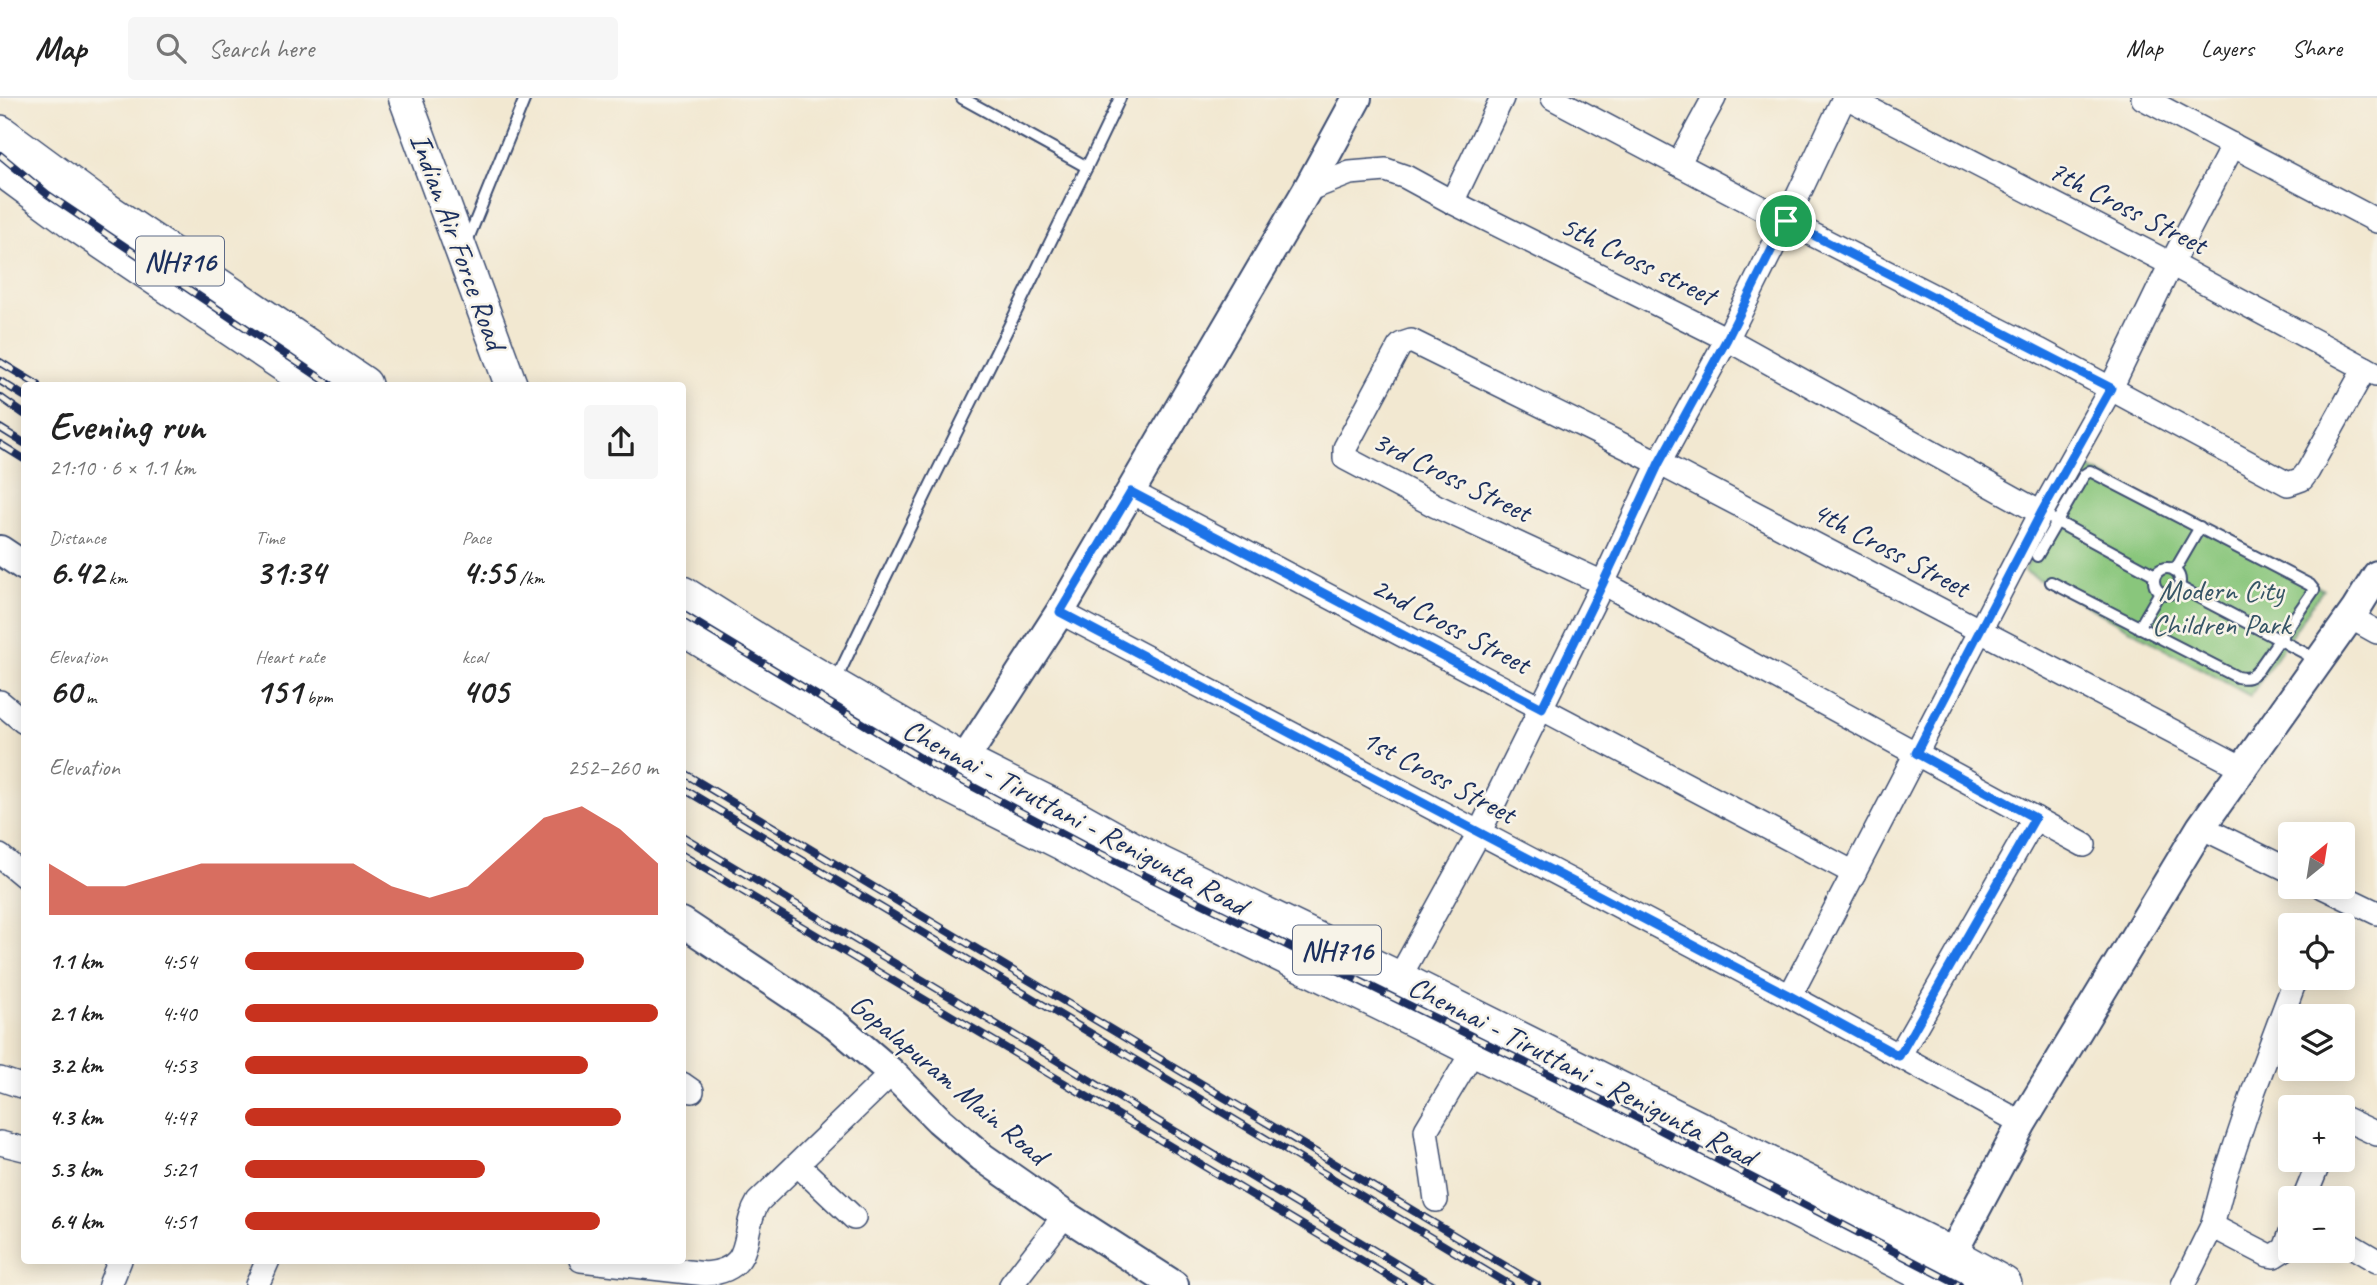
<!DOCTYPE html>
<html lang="en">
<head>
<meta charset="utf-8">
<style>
	:root { --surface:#fff; --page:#f6f6f6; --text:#222; --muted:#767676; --line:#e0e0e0; --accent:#c8321e }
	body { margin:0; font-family:Caveat,sans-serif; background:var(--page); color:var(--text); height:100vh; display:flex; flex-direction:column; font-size:26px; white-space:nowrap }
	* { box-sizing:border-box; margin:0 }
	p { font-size:23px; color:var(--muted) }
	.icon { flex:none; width:38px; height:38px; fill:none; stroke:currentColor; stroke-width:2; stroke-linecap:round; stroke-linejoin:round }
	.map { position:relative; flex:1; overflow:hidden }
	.drawer { position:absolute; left:21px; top:284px; width:665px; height:882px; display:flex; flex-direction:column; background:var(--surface); border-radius:7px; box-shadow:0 4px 18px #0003 }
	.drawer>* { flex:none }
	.needle { width:46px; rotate:30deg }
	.controls { position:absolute; left:2278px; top:724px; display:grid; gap:14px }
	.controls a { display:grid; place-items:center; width:77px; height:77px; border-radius:7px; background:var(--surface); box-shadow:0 4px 18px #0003; font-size:35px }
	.pin { position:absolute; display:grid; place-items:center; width:60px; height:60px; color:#fff; margin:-30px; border:4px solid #fff; border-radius:50%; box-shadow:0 2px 7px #0007 }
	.round { display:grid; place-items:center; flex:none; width:74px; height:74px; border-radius:7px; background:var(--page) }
	.head { display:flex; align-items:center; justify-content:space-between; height:119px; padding:0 28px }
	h1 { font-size:38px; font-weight:800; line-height:52px }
	.figures { display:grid; grid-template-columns:repeat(3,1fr); gap:10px; height:119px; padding:7px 28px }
	.figures div { display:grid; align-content:center }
	.figures b { font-size:35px; font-weight:800 }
	.figures small { font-size:19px; font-weight:400 }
	.figures p { font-size:19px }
	.chart { height:196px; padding:14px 28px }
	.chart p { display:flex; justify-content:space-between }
	.chart svg { width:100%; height:126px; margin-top:7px; fill:var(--accent); opacity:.7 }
	ul { padding:0 28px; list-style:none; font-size:23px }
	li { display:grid; grid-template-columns:112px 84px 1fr; align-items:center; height:52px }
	li i { height:18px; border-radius:9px; background:var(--accent) }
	header { display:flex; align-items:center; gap:42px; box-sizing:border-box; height:98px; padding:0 35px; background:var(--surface); border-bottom:2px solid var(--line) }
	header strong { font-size:33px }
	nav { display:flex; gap:38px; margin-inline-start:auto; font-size:24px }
	.search { width:490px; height:63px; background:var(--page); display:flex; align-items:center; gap:18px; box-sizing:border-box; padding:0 24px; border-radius:7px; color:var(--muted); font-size:26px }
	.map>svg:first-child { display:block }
	.green { fill:#89c67c; stroke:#527a6d; stroke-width:2 }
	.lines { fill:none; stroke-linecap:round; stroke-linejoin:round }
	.service-casing { stroke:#3b4b6f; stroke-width:14 }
	.minor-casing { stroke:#3b4b6f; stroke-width:26 }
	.tertiary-casing { stroke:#3b4b6f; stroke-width:32 }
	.secondary-casing { stroke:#3b4b6f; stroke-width:35 }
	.trunk-casing { stroke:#3b4b6f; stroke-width:40 }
	.service { stroke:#fff; stroke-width:10 }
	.minor { stroke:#fff; stroke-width:23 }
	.tertiary { stroke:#fff; stroke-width:28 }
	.secondary { stroke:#fff; stroke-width:32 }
	.trunk { stroke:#fff; stroke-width:37 }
	.rail-casing { stroke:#1b2f5e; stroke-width:8 }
	.rail { stroke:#f7f3e8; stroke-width:5; stroke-dasharray:16; stroke-linecap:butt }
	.route-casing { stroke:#fff; stroke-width:14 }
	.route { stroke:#1a73e8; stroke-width:9 }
	.labels { text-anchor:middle; stroke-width:5; stroke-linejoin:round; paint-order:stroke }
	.shield { fill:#f7f3e8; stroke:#5d6a87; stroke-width:2 }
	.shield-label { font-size:28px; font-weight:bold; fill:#1b2f5e }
	.street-label { font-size:30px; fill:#1b2f5e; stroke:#f7f3e8 }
	.park-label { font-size:30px; fill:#365566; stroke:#f7f3e8 }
</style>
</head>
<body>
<header>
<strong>Map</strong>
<div class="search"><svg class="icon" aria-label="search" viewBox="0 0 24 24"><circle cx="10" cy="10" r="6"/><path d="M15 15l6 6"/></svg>Search here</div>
<nav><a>Map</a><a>Layers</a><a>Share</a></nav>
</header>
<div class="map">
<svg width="2377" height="1187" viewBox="0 0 2377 1187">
	<rect width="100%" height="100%" fill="#f7f3e8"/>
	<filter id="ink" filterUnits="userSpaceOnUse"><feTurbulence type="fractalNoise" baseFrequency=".0143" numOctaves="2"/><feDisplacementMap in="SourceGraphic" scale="14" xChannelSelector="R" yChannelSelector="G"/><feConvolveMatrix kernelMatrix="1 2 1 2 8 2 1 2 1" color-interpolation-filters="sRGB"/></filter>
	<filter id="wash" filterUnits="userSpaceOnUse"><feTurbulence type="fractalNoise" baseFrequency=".00686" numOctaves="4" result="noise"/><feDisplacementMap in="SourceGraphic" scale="28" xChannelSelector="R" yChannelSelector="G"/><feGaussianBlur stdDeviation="1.57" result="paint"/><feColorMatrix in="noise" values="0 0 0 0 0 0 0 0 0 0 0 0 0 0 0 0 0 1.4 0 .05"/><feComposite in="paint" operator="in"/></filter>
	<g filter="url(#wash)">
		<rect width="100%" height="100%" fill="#f2e8d1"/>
		<path class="green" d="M2085 368 2323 491 2250 598 2024 473Z"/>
	</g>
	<g filter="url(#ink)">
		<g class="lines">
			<g class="service-casing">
				<g id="service">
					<path d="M962 0 1087 69"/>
					<path d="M466 146 525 0"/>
					<path d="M2050 420 2155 477"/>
					<path d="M2037 458 2084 377 2090 373 2310 487 2314 492 2258 572C2251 580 2246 581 2237 579L2051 484"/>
					<circle cx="2167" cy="483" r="13"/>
					<path d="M2175 472 2200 429"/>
					<path d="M2179 489 2318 562"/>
					<path d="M2139 530 2160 494"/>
					<path d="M835 584C928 388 1027 196 1120 0"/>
				</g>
			</g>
			<g class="minor-casing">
				<g id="minor">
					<path d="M1553 0 1786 123 2039 252 2288 386 2302 381 2308 373 2365 270"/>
					<path d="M1844 0 1786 123 1727 241 1659 365 1603 485 1436 408 1345 360V350L1399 249 1402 246 1411 243 1659 365 2243 670"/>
					<path d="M1848 0 2171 166 2376 276"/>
					<path d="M2143 0 2377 123"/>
					<path d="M1678 66 1714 0"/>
					<path d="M1307 92 1350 75 1386 72 1406 79 1452 104 1727 241 2041 415"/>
					<path d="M1452 104 1502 0"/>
					<path d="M1131 394 1854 775"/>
					<path d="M1060 514 1790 898"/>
					<path d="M2350 519 2377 534"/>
					<path d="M0 604 24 624"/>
					<path d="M2201 729 2291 773"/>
					<path d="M0 758 24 778"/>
					<path d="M2323 789 2377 815"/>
					<path d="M1393 891 1479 735 1603 485 2084 747"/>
					<path d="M1899 958 2035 720"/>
					<path d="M0 981 24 989"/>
					<path d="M682 986 692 993"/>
					<path d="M2343 1020 2377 1036"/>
					<path d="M2022 1025 1790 898 2041 415 2111 290 2171 166 2233 47"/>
					<path d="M0 1045 24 1051"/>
					<path d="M798 1067 854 1120"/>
					<path d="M2304 1101 2320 1062"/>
					<path d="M1436 1102 1426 1032 1475 950"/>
					<path d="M2212 1128 2268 1157 2274 1158 2285 1151 2291 1134"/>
					<path d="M2343 1143 2377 1163"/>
					<path d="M581 1162 706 1176C758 1171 739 1135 758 1104L892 975"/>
					<path d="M110 1187 120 1162"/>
					<path d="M257 1187 268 1162"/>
					<path d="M1011 1187 1065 1117"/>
					<path d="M2183 1187 2212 1128 2225 1079 2254 992 2296 880"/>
				</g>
			</g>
			<g class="tertiary-casing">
				<g id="tertiary">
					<path d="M0 452 24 468"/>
					<path d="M952 681 1060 514 1307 92 1357 0"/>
					<path d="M682 824 835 926 892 975 939 1022 982 1059 1065 1117 1174 1187"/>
					<path d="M1942 1175 2022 1025 2201 729 2356 511 2377 477"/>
				</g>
			</g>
			<g class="secondary-casing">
				<path id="secondary" d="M405 0 511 287"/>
			</g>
			<g class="trunk-casing">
				<g id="trunk">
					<path d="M0 36 95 106 363 287"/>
					<path d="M0 68 80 127 317 287"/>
					<path d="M682 497 768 551 962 664 1076 721 1151 763 1398 882 1951 1158 2003 1187"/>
					<path d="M682 528 755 573 949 686 1064 744 1139 786 1384 905 1949 1187"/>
				</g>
			</g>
			<use href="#service" class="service"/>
			<use href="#minor" class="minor"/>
			<use href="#tertiary" class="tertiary"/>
			<use href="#secondary" class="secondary"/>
			<use href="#trunk" class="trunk"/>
			<g class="rail-casing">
				<g id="rail">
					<path d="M0 57 47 96 331 287"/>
					<path d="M0 264 38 287"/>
					<path d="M0 283 24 298"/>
					<path d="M0 299 24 316"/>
					<path d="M0 330 24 345"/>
					<path d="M0 346 24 361"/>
					<path d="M682 516 932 667 1083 747 1616 1009 1959 1187"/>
					<path d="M682 674 1537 1187"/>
					<path d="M682 690 1510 1187"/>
					<path d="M682 738 1432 1187"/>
					<path d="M682 757 1403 1187"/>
				</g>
			</g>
			<use href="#rail" class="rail"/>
		</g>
	</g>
	<g class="lines" filter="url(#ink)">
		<g class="route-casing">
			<path id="route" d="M1786 123 2111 290 2041 415 1916 655 2035 720 1899 958 1790 898 1060 514 1131 394 1542 610 1603 485 1659 365 1727 241Z"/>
		</g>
		<use href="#route" class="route"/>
	</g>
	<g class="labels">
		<g class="shield">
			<rect x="136" y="138.5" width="88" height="49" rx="5"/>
			<rect x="1293" y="827.5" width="88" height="49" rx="5"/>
		</g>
		<g class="shield-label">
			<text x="180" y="173">NH716</text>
			<text x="1337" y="862">NH716</text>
		</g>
		<g class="street-label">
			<text transform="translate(2128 109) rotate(27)" y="10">7th Cross Street</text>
			<text transform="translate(458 143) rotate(70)" y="10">Indian Air Force Road</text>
			<text transform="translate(1638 162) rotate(26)" y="10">5th Cross street</text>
			<text transform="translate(1452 378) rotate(26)" y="10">3rd Cross Street</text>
			<text transform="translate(1891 451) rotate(28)" y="10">4th Cross Street</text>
			<text transform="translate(1451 527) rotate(28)" y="10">2nd Cross Street</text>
			<text transform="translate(1439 678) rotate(28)" y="10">1st Cross Street</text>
			<text transform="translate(1075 719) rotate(28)" y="10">Chennai - Tiruttani - Renigunta Road</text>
			<text transform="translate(1582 973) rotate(27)" y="10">Chennai - Tiruttani - Renigunta Road</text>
			<text transform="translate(949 981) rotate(40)" y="10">Gopalapuram Main Road</text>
		</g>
		<g class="park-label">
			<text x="2221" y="502">Modern City<tspan x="2221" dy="34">Children Park</tspan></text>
		</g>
	</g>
</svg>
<div class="controls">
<a><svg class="needle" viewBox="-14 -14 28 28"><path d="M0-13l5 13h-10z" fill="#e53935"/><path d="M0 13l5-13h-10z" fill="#767676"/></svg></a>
<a><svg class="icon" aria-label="locate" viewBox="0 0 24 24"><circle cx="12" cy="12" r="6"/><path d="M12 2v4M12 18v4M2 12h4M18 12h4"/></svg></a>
<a><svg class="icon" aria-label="layers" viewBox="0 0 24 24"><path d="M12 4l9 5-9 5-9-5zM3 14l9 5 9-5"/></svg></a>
<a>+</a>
<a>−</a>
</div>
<div class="pin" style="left:1786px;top:123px;background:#1e9e55"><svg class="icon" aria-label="arrive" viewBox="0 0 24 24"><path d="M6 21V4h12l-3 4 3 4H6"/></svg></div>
<section class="drawer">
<div class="head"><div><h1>Evening run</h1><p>21:10 · 6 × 1.1 km</p></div><a class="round"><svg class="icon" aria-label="share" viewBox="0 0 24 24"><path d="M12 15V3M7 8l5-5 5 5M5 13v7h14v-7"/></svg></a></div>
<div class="figures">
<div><p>Distance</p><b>6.42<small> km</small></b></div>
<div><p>Time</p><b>31:34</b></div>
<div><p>Pace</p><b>4:55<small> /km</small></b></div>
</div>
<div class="figures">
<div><p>Elevation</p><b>60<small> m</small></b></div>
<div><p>Heart rate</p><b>151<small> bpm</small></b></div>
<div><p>kcal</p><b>405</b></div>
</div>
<div class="chart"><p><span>Elevation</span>252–260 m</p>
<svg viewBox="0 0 160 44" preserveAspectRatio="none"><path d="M0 44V26L10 34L20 34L30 30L40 26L50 26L60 26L70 26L80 26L90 34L100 38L110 34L120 22L130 10L140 6L150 14L160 26V44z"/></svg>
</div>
<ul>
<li><b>1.1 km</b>4:54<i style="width:82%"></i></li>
<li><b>2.1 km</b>4:40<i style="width:100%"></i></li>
<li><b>3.2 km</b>4:53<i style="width:83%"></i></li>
<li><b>4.3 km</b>4:47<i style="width:91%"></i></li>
<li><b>5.3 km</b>5:21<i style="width:58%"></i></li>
<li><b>6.4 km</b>4:51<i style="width:86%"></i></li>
</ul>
</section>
</div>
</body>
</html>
